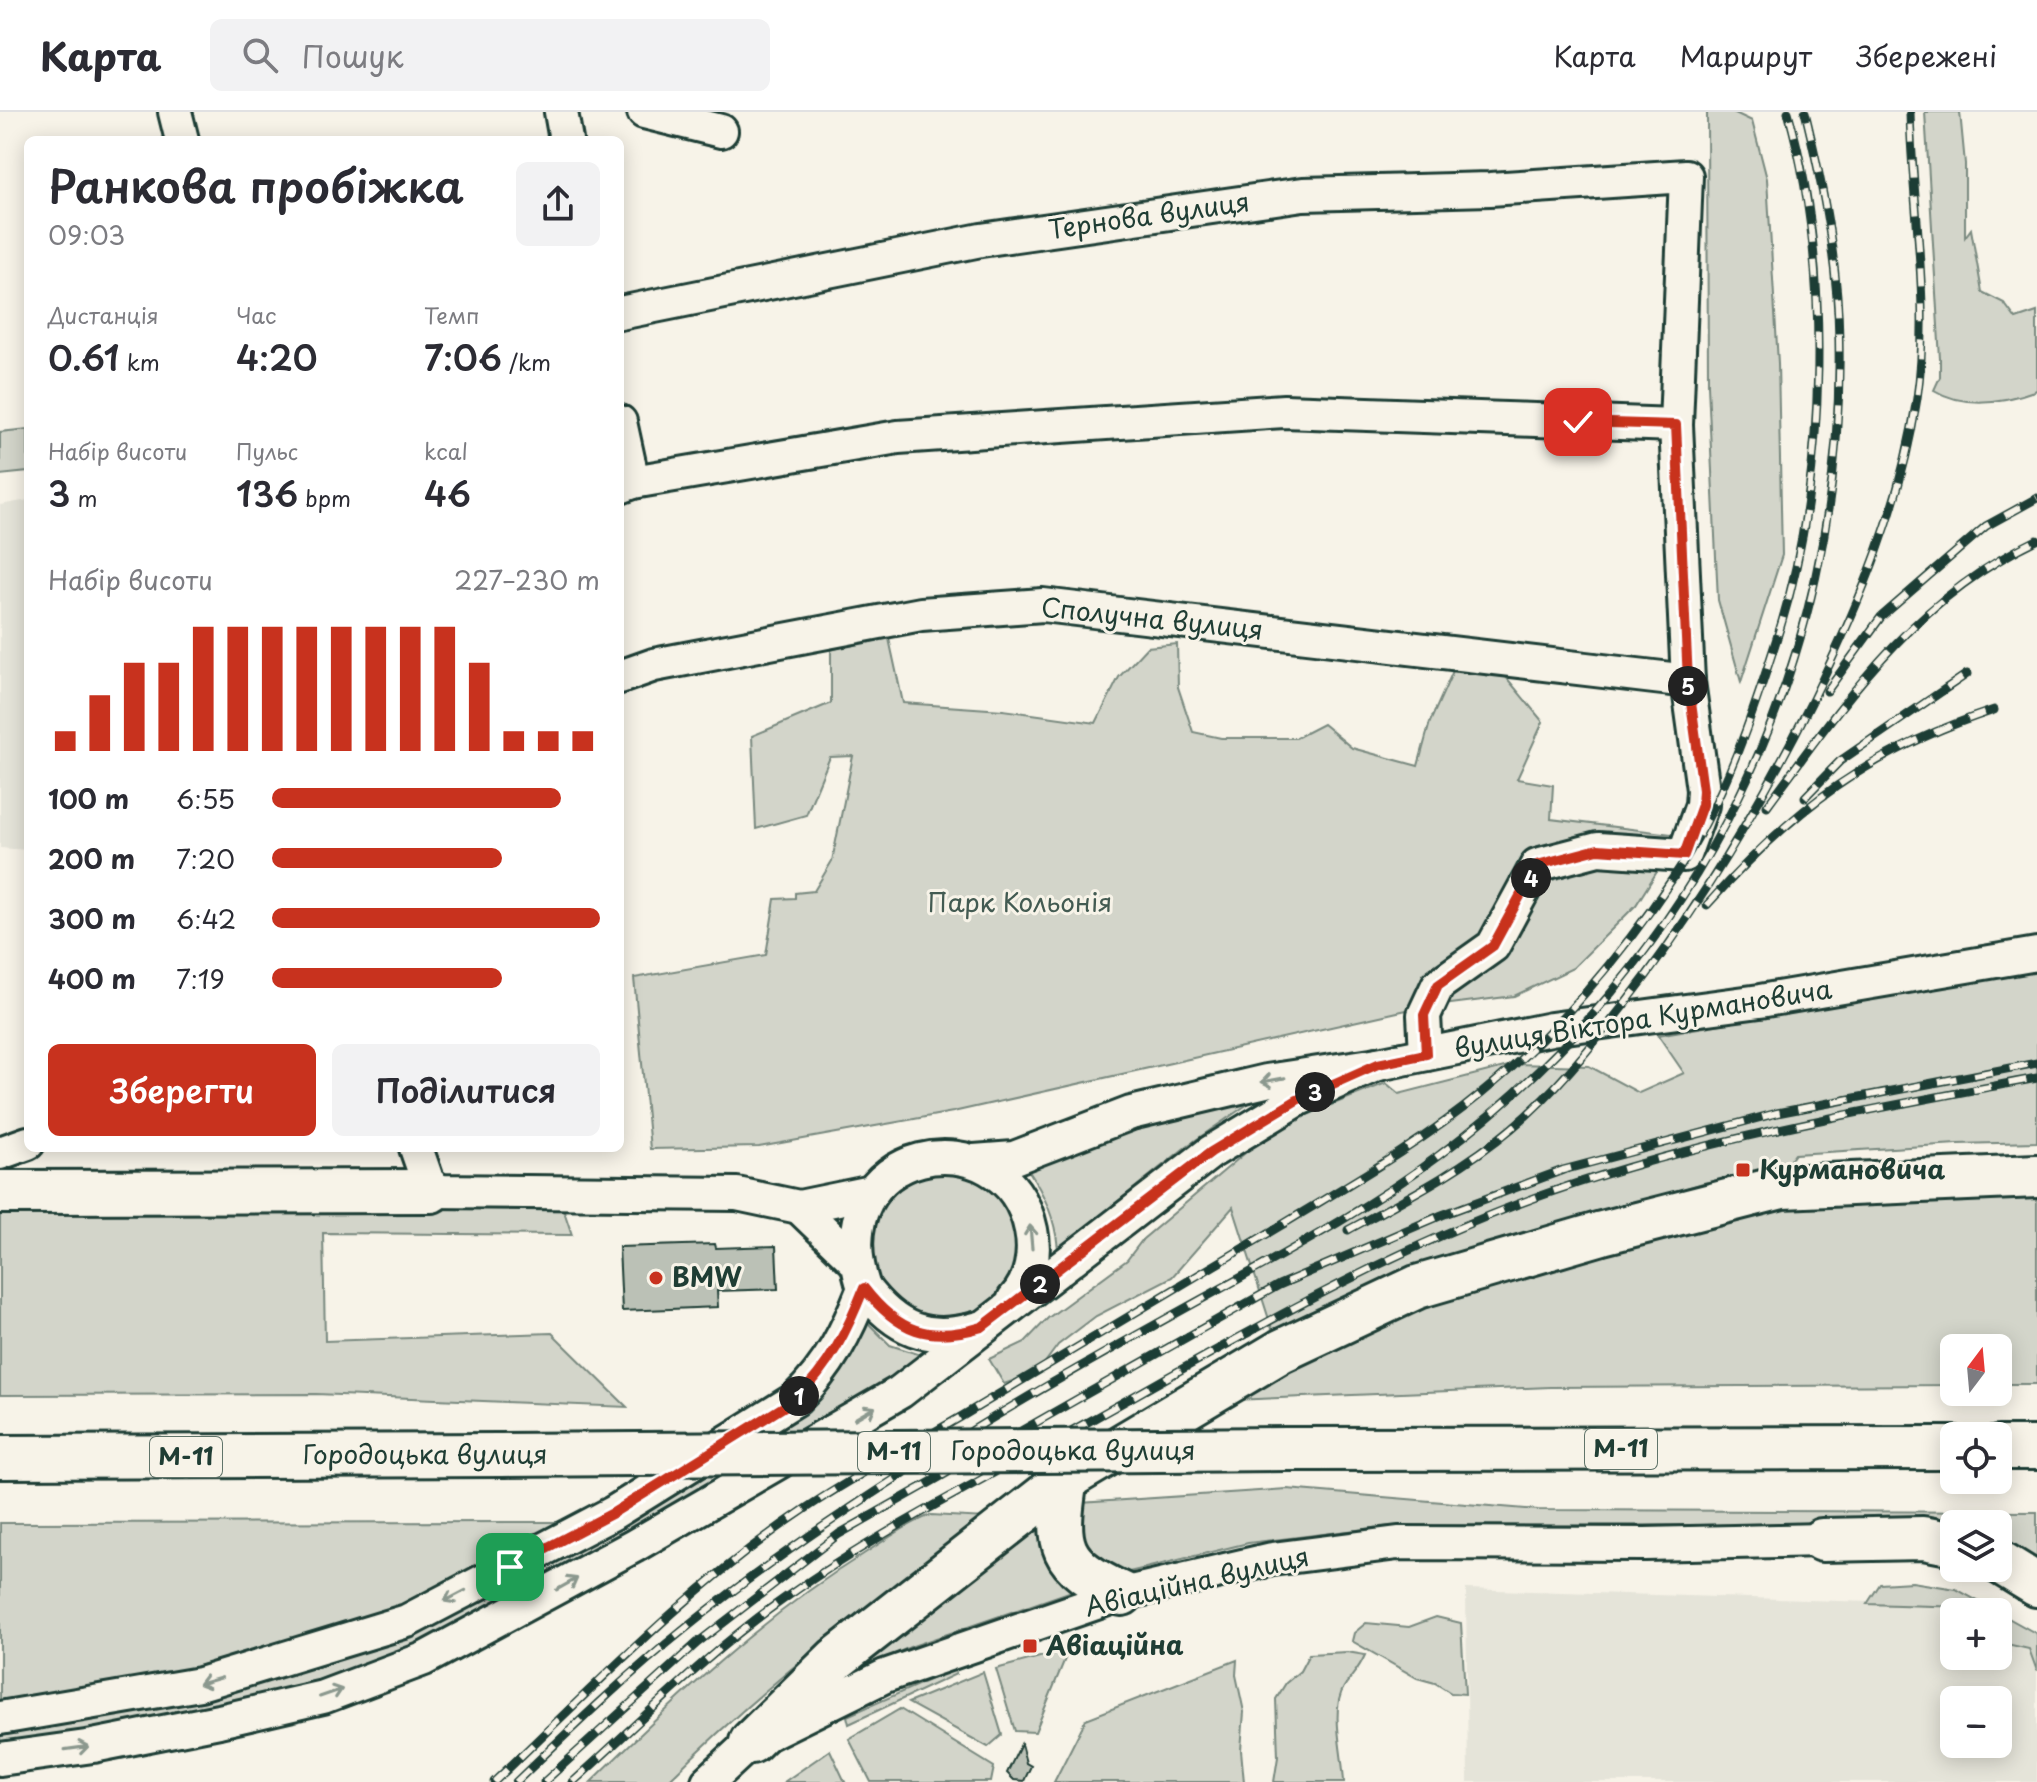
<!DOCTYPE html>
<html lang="uk">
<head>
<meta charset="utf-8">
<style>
	:root { --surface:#fff; --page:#f2f2f3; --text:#2b2b33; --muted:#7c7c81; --line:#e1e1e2; --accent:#c8321e }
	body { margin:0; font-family:"Playpen Sans",sans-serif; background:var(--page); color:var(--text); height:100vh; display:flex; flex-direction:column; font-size:30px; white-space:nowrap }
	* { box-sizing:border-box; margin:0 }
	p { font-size:26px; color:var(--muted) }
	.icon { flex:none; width:44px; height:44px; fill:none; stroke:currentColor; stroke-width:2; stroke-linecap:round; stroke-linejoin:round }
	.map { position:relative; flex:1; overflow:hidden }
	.panel { position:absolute; left:24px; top:24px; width:600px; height:1016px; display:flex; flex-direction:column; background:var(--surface); border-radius:12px; box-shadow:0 4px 20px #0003 }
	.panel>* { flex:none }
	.needle { width:52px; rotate:16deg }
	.buttons { position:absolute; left:1940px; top:1222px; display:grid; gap:16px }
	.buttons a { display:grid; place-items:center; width:72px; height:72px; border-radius:12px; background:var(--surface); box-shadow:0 4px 20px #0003; font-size:40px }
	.pin { position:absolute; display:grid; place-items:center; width:68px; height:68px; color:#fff; margin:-34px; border-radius:16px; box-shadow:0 4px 12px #0006 }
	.km { position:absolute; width:40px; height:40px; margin:-20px; border-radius:50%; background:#222; color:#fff; font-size:22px; line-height:40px; text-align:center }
	.round { display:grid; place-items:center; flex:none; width:84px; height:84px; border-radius:12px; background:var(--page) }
	.headline { display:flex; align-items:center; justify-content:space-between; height:136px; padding:0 24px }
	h1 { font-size:44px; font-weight:600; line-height:60px }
	.figures { display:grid; grid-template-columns:repeat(3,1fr); gap:12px; height:136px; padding:8px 24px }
	.figures div { display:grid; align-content:center }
	.figures b { font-size:34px; font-weight:600 }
	.figures small { font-size:22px; font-weight:400 }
	.figures p { font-size:22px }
	.chart { height:224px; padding:16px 24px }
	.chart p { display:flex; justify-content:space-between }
	.chart svg { width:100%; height:144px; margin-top:8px; stroke:var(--accent); stroke-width:6 }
	.button { display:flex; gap:16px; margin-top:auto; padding:16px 24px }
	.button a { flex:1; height:92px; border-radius:12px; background:var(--accent); color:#fff; font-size:32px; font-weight:600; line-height:92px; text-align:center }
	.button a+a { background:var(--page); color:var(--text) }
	ul { padding:0 24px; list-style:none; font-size:26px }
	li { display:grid; grid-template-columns:128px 96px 1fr; align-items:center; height:60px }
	li i { height:20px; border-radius:10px; background:var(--accent) }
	header { display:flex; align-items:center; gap:48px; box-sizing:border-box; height:112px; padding:0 40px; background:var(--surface); border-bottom:2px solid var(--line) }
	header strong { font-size:38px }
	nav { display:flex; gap:44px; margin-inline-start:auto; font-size:28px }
	.search { width:560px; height:72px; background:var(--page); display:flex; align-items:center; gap:20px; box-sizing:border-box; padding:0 28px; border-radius:12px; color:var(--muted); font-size:30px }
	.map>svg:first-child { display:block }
	.built { fill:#e5e4d9; fill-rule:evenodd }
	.green { fill:#d3d5ca; stroke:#79897f; stroke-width:2 }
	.building { fill:#bbc1b6; stroke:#1f3d34; stroke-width:2 }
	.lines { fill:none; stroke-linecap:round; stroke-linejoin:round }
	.minor-casing { stroke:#1f3d34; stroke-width:38 }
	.major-casing { stroke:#1f3d34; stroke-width:48 }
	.minor { stroke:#f7f3e8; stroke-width:32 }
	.major { stroke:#f7f3e8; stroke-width:42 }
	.rail-casing { stroke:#1f3d34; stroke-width:9 }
	.rail { stroke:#f7f3e8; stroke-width:6; stroke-dasharray:18; stroke-linecap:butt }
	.major-bridge-casing { stroke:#1f3d34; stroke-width:48; stroke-linecap:butt }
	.major-bridge { stroke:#f7f3e8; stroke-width:42 }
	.oneway { stroke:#8b988e }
	.route-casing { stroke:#fff; stroke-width:16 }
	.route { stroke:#c8321e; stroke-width:10 }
	.poi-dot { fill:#c8321e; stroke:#f7f3e8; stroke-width:3 }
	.labels { text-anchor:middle; stroke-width:6; stroke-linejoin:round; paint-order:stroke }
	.shield { fill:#f7f3e8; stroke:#60746a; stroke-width:2 }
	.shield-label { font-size:24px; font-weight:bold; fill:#1f3d34 }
	.street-label { font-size:26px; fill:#1f3d34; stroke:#f7f3e8 }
	.park-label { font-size:26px; fill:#435b52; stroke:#f7f3e8 }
	.poi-label { font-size:26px; font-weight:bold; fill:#1f3d34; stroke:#f7f3e8; text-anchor:start }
</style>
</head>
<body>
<header>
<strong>Карта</strong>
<div class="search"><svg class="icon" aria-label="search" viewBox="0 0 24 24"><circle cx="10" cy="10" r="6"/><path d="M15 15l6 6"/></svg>Пошук</div>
<nav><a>Карта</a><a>Маршрут</a><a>Збережені</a></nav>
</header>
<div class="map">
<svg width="2037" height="1670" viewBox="0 0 2037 1670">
	<rect width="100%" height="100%" fill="#f7f3e8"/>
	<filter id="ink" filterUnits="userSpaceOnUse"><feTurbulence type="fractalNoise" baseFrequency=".0125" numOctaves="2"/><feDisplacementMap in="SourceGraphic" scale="16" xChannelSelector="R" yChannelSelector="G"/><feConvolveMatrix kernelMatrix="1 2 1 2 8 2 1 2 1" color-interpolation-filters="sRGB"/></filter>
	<g filter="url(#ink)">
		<g class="built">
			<path d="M28 388V738L0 736V393Z"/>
			<path d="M1466 1477 1965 1493 1966 1500H1954V1544H1998V1518L2037 1537V1670H1468ZM1954 1588H1998V1632H1954Z"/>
		</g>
		<g class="green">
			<path d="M1707 0H1733L1752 9 1767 67 1778 251 1782 443 1741 570 1718 488 1708 273Z"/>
			<path d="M1925 0H1960L1965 52V125L1971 117 1982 180 2004 191 2016 207 2037 200V278C2004 290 1965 297 1934 278L1940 265V247Z"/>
			<path d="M28 317V360L0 363V320Z"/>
			<path d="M888 522 903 591 1003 598 1096 611 1119 565 1147 535 1177 532 1178 575 1193 620 1221 626H1296L1323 612 1352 636 1418 654 1430 610 1456 552 1501 559 1543 610 1517 667 1553 673 1551 707 1680 723 1636 793 1573 856 1514 884 1411 897 953 1000 759 1035 650 1037 634 866 766 843 775 787 795 786V781L814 779 832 749 853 644 830 645 806 703 756 717 752 624 831 591V538Z"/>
			<path d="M2037 857V1030L1957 1032 1795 1042 1783 1058 1703 1071 1410 1161 1274 1223 1233 1095 1172 1165 1096 1204 1058 1233 1038 1260 1004 1272 989 1247 1025 1230 1048 1206 1127 1148 1143 1127 1276 1015 1386 971 1399 982 1516 952 1589 954 1639 981 1684 961 1658 923Z"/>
			<path d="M1264 981 1187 1034 1058 1137C1055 1105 1044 1082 1027 1056L1097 1021Z"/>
			<circle cx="943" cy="1134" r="75"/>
			<path d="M2037 1079V1272H1998V1236H1954V1273L1550 1275 1233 1288 1349 1223 1467 1175 1749 1096Z"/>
			<path d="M562 1093 572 1123 323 1121 325 1229 552 1221 627 1295 316 1282 0 1283V1094Z"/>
			<path d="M865 1208 890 1233 924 1244 909 1256 648 1409 417 1532 316 1569 211 1595 0 1634V1618L207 1583 310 1556 412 1521 639 1399 822 1284 855 1233Z"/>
			<path d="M1287 1377 1538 1398 2037 1400V1457L1998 1431V1412L1390 1414 1248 1431 1125 1461 1079 1433 1080 1391Z"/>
			<path d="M931 1403 987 1406C875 1489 765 1571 667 1670H591C676 1587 761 1506 862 1443 884 1429 907 1412 931 1403Z"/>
			<path d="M1037 1407 1041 1429 1061 1453 1059 1466 1072 1479 910 1535 822 1575Z"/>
			<path d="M559 1410 400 1494 165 1564 0 1590V1411Z"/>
			<path d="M1912 1470 1956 1477 2037 1522V1559L2029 1537 1998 1530V1500H1965V1495L1867 1492 1880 1472Z"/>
			<path d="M1436 1505 1461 1511 1465 1582 1451 1581 1435 1571 1417 1566 1352 1529 1354 1521 1366 1511 1409 1515Z"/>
			<path d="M1069 1537 1035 1620 1015 1619 996 1557Z"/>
			<path d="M1347 1540 1365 1543C1359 1557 1352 1563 1344 1575 1330 1597 1343 1643 1344 1670H1274L1278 1645 1276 1587 1286 1571 1300 1559 1309 1542Z"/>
			<path d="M1237 1548 1236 1563 1244 1600 1241 1638 1244 1670H1054L1086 1607Z"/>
			<path d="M954 1557 956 1562 849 1612 847 1604Z"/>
			<path d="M983 1560 1002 1623 988 1635 908 1591Z"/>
			<path d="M900 1597 994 1655 991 1670H871L849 1627Z"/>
			<path d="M830 1638 845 1670H784Z"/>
		</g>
		<g class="building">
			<path d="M715 1132 716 1136 776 1134 778 1177 717 1179 718 1195 622 1199 619 1135Z"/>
			<path d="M1021 1632 1026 1651 1031 1654 1024 1669 1014 1668 1007 1661Z"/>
		</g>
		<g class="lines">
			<g class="minor-casing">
				<g id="minor">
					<path d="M175 0 182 28"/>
					<path d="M561 0 566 28"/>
					<path d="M644 0 721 19"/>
					<path d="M620 201 981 128 1303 82 1490 77 1686 64 1676 313 1688 569 1703 678 1702 693 1684 743 1598 737 1537 753 1493 834 1438 873 1424 903 1426 942"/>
					<path d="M620 310 633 370"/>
					<path d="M620 375 633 370 898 325 1284 299 1676 313"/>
					<path d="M620 565 654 553 921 502 1043 493 1688 569"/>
					<path d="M416 1036 431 1079 737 1082 799 1095 872 1080"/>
					<path d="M0 1041 28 1031"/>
					<path d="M974 1049 1014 1046 1131 1001 1266 969 1378 952 1551 917 1760 889 2037 842"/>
					<path d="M799 1095 855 1149"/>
					<path d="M864 1176C896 1218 927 1231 979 1216"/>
					<path d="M0 1606 200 1572 407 1509 613 1401 796 1287C830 1254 847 1219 864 1176 816 1032 1007 998 1031 1118 1036 1142 1031 1169 1014 1187"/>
					<path d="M0 1647 93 1634 219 1609 323 1585 424 1547 634 1434 900 1280 1211 1040 1297 988 1378 952"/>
					<path d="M708 1670 751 1630 885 1564 1122 1482 1272 1447 1398 1431 1645 1432 1822 1428"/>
				</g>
			</g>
			<g class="major-casing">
				<g id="major">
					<path d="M0 1080 431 1079"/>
					<path d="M1998 1336H2037"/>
					<path d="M1287 1337 1954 1336"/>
					<path d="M0 1345 501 1343"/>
					<path d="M1066 1367C1055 1435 1058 1452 1122 1482"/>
					<path d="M1822 1428 1923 1426 1954 1432"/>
					<path d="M1998 1449 2037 1473"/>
					<path d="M751 1630 836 1547 1066 1367 1281 1239 1417 1175 1602 1121 1782 1075 2037 1064"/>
				</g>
			</g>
			<use href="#minor" class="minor"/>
			<use href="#major" class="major"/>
			<g class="rail-casing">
				<g id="rail">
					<path d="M1827 579 1881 505 1986 414 2037 386"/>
					<path d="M1805 685 1840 649 1967 562"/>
					<path d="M1767 694C1846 587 1913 487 2037 428"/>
					<path d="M1707 793C1794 696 1869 639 1994 598"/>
					<path d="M1348 1118C1405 1087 1462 1058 1512 1016 1554 981 1590 936 1624 893 1698 798 1759 695 1813 587 1860 490 1901 394 1917 286 1931 192 1912 94 1910 0"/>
					<path d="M494 1670C594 1575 690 1474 805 1397 856 1363 911 1334 964 1303 1069 1240 1175 1177 1280 1114 1349 1072 1420 1032 1482 981 1555 922 1621 844 1673 766 1723 693 1755 597 1781 513 1827 363 1831 151 1788 0"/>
					<path d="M516 1670C571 1617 627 1563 687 1515 776 1443 874 1379 971 1319 1053 1269 1138 1222 1222 1176 1296 1135 1370 1095 1438 1044 1699 850 1845 553 1839 228 1838 151 1823 74 1805 0"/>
					<path d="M544 1670 697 1531 839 1422 1279 1173 1442 1103 1563 1058 1777 1001 2037 951"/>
					<path d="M573 1670C642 1608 709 1539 785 1486 882 1417 990 1364 1093 1307 1242 1224 1392 1135 1554 1079 1711 1025 1874 997 2037 966"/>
				</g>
			</g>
			<use href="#rail" class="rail"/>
			<g class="major-bridge-casing">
				<path id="major-bridge" d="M501 1343 1287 1337"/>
			</g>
			<use href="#major-bridge" class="major-bridge"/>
		</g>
		<defs><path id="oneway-shaft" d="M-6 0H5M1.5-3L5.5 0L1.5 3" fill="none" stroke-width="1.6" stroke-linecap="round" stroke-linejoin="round" transform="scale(2)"/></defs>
		<g class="oneway">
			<use href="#oneway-shaft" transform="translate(1273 968) rotate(170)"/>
			<use href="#oneway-shaft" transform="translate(1031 1125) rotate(-95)"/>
			<use href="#oneway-shaft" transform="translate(865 1301) rotate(-30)"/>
			<use href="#oneway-shaft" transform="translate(567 1472) rotate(-29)"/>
			<use href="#oneway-shaft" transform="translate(455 1484) rotate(152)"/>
			<use href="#oneway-shaft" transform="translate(210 1569) rotate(164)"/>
			<use href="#oneway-shaft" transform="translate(331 1581) rotate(-19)"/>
			<use href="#oneway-shaft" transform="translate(77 1636) rotate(-8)"/>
		</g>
	</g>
	<g class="lines" filter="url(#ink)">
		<g class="route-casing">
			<path id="route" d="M510 1455 613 1401 796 1287C830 1254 847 1219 864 1176 898 1220 929 1231 982 1215L1211 1040 1297 988 1378 952 1426 942 1424 903 1438 873 1493 834 1537 753 1598 737 1684 743 1702 693 1703 678 1688 569 1676 313 1578 310"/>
		</g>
		<use href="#route" class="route"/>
	</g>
	<g class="poi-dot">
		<rect x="1735" y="1050" width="16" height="16" rx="4"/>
		<circle cx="656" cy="1166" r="8"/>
		<rect x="1022" y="1526" width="16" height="16" rx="4"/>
	</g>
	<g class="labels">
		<g class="shield">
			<rect x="1585" y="1317" width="72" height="40" rx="6"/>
			<rect x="858" y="1320" width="72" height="40" rx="6"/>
			<rect x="150" y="1325" width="72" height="40" rx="6"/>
		</g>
		<g class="shield-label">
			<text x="1621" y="1345">М-11</text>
			<text x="894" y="1348">М-11</text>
			<text x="186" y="1353">М-11</text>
		</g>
		<g class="street-label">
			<text transform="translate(1149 104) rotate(-8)" y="9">Тернова вулиця</text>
			<text transform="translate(1152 507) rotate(6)" y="9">Сполучна вулиця</text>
			<text transform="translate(1643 907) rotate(-9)" y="9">вулиця Віктора Курмановича</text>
			<text x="1073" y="1348">Городоцька вулиця</text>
			<text x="425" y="1352">Городоцька вулиця</text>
			<text transform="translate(1197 1470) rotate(-13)" y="9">Авіаційна вулиця</text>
		</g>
		<g class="park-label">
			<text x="1020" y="800">Парк Кольонія</text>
		</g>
		<g class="poi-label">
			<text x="1759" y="1067">Курмановича</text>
			<text x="672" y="1175">BMW</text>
			<text x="1046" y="1543">Авіаційна</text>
		</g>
	</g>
</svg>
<div class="buttons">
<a><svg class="needle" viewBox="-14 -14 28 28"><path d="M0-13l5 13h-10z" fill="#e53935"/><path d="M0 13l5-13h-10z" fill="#7c7c81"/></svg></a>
<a><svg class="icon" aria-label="locate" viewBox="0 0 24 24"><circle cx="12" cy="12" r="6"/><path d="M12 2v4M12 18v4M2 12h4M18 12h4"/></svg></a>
<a><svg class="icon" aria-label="layers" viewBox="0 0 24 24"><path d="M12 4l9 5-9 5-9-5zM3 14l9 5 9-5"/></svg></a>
<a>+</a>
<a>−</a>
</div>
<div class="pin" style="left:510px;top:1455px;background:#1e9e55"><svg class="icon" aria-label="arrive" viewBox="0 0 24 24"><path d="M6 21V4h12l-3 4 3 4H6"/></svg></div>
<div class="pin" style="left:1578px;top:310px;background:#d93025"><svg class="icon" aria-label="check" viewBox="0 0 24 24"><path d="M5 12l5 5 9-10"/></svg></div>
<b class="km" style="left:799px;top:1284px">1</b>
<b class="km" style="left:1040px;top:1172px">2</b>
<b class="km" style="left:1315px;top:980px">3</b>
<b class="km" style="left:1531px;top:766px">4</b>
<b class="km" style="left:1688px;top:574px">5</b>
<section class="panel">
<div class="headline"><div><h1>Ранкова пробіжка</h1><p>09:03</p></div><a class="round"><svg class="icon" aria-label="share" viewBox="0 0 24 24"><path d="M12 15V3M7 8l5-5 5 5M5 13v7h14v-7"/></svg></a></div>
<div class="figures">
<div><p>Дистанція</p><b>0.61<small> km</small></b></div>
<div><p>Час</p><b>4:20</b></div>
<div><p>Темп</p><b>7:06<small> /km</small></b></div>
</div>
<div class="figures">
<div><p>Набір висоти</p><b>3<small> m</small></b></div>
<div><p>Пульс</p><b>136<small> bpm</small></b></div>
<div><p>kcal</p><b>46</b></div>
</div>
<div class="chart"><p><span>Набір висоти</span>227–230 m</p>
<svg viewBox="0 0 160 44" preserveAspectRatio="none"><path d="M5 44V38M15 44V27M25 44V17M35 44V17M45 44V6M55 44V6M65 44V6M75 44V6M85 44V6M95 44V6M105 44V6M115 44V6M125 44V17M135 44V38M145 44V38M155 44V38"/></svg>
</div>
<ul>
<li><b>100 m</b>6:55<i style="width:88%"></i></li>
<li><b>200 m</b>7:20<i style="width:70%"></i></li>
<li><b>300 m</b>6:42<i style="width:100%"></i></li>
<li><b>400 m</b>7:19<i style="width:70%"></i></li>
</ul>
<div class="button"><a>Зберегти</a><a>Поділитися</a></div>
</section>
</div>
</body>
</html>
